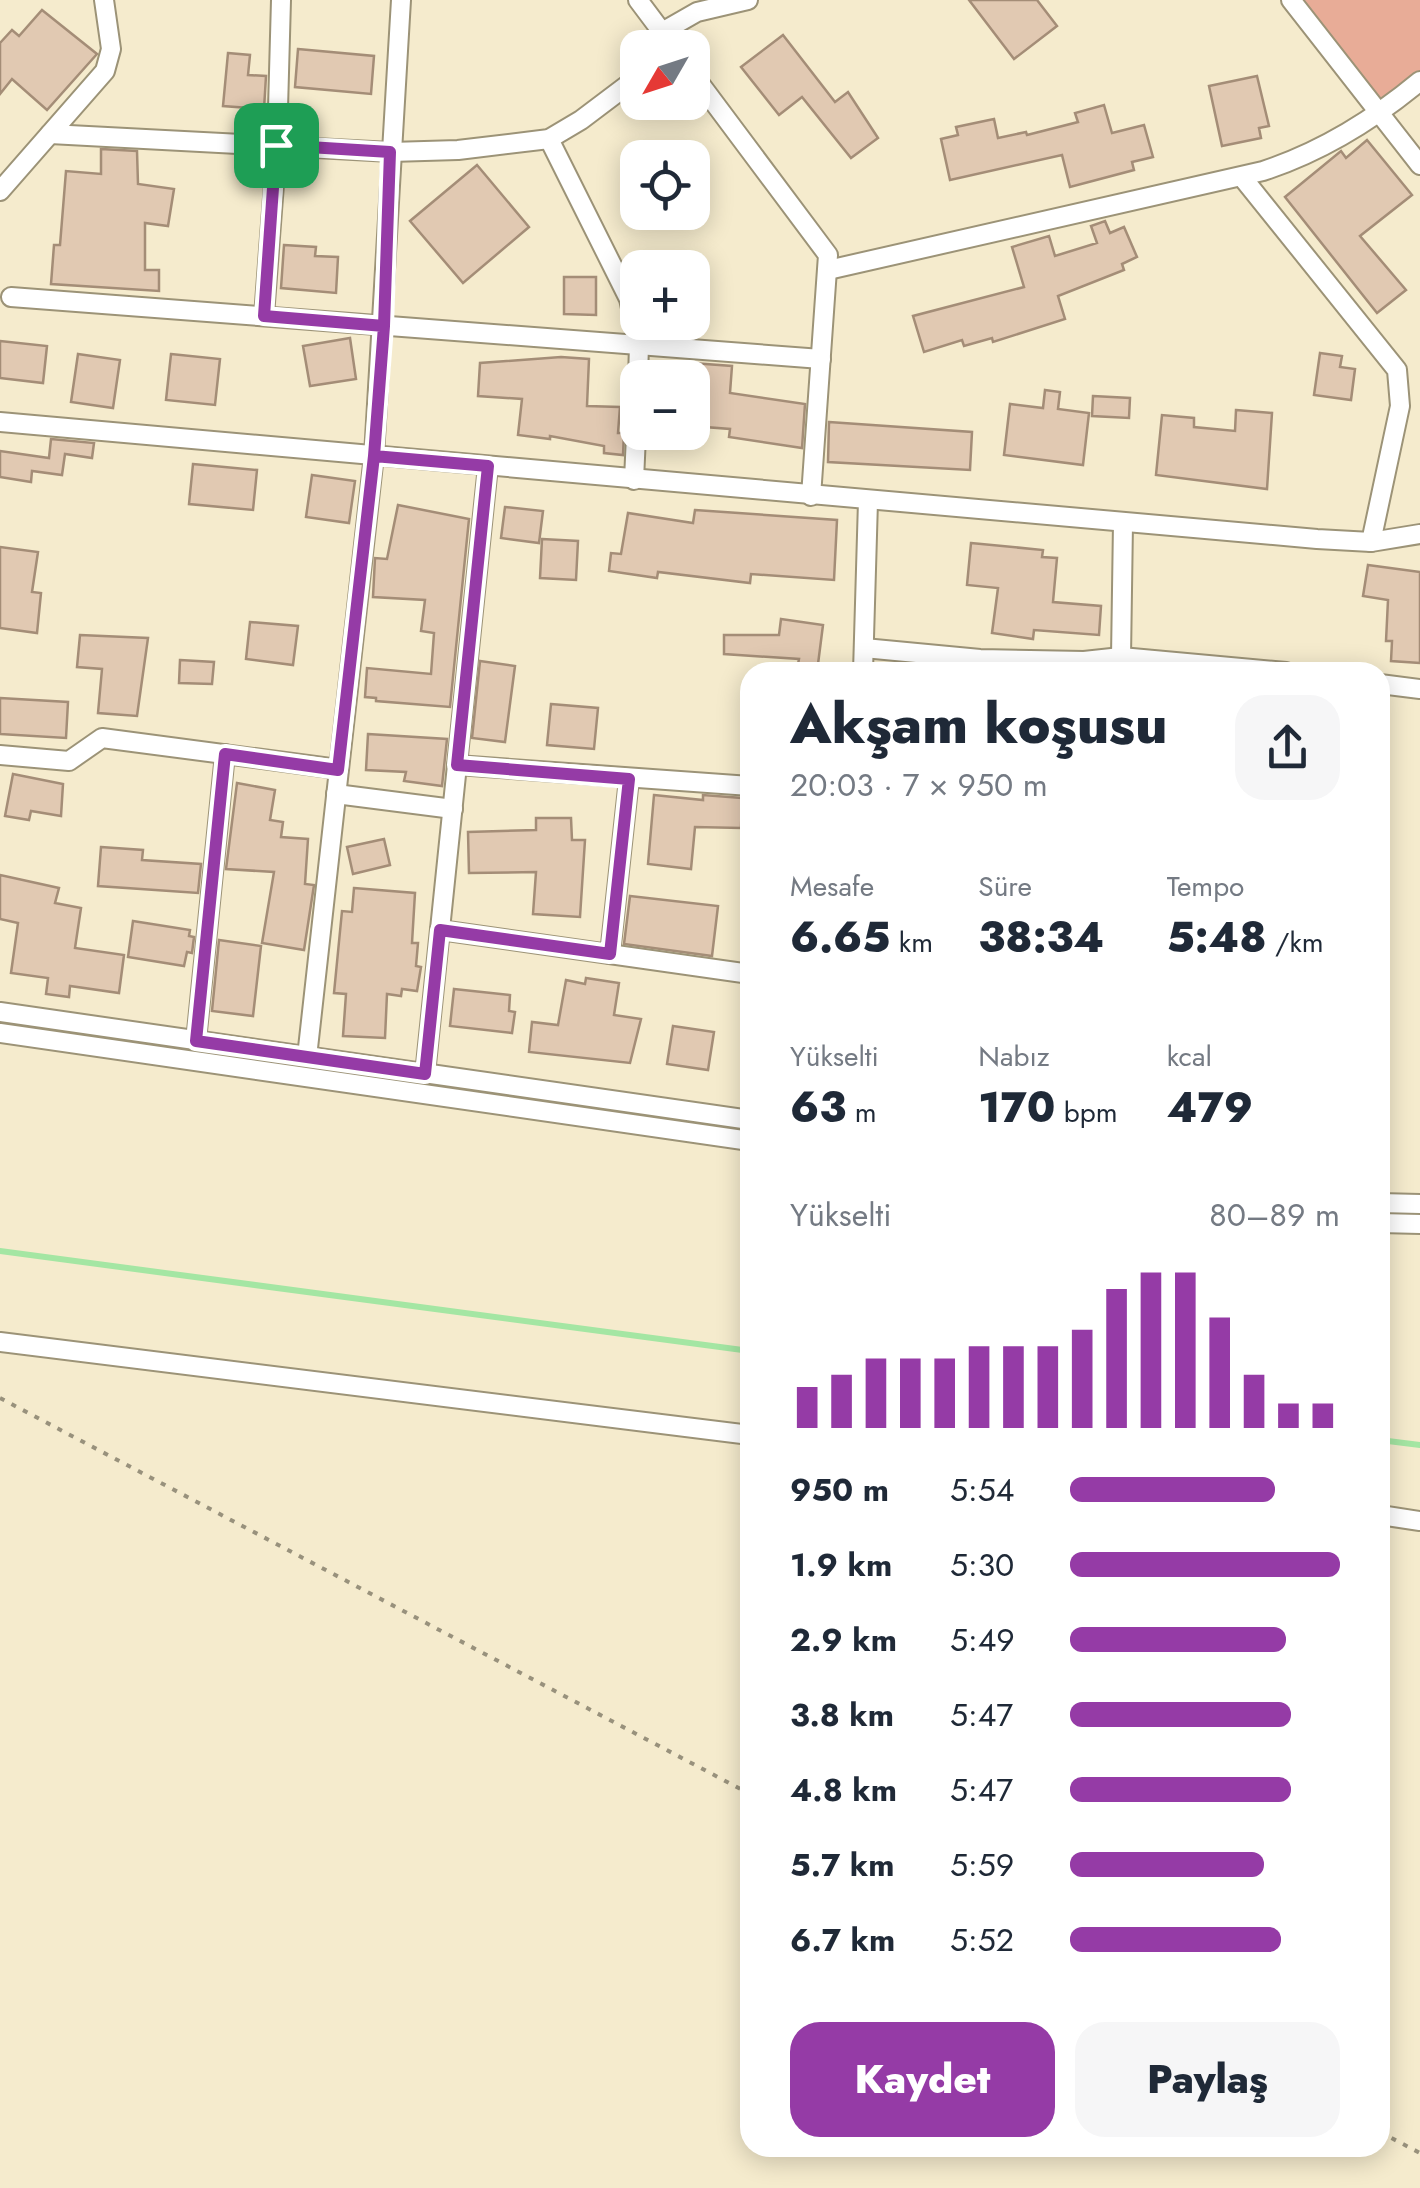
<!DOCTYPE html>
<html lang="tr">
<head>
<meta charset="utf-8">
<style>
	:root { --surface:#fff; --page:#f6f6f7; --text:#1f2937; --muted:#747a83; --accent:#953ba6 }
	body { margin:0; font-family:Jost,sans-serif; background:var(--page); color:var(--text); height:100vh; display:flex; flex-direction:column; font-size:38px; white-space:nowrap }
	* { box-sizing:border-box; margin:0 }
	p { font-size:32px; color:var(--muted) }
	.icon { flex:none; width:55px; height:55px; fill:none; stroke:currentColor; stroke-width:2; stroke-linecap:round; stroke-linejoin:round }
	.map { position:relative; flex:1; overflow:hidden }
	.panel { position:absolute; left:740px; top:662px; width:650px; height:1495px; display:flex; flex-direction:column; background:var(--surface); border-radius:30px; box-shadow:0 5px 25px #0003 }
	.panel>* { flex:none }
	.needle { width:65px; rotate:231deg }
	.fabs { position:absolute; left:620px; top:30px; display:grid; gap:20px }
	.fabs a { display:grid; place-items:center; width:90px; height:90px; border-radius:20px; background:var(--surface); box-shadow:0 5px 25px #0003; font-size:50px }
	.pin { position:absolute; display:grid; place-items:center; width:85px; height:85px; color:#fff; margin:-42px; border-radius:20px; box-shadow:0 5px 15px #0006 }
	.round { display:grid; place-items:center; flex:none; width:105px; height:105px; border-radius:30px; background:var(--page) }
	.head { display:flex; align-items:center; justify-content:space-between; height:170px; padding:0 50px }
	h1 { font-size:55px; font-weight:800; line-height:75px }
	.figures { display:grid; grid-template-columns:repeat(3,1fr); gap:15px; height:170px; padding:10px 50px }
	.figures div { display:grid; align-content:center }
	.figures b { font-size:42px; font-weight:800 }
	.figures small { font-size:28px; font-weight:400 }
	.figures p { font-size:28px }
	.chart { height:280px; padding:20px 50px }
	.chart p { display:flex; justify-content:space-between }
	.chart svg { width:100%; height:180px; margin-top:10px; stroke:var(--accent); stroke-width:6 }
	.cta { display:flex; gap:20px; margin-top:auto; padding:20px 50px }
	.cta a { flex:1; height:115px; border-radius:30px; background:var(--accent); color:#fff; font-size:40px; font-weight:800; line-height:115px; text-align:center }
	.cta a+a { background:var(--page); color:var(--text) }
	ul { padding:0 50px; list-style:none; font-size:32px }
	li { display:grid; grid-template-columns:160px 120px 1fr; align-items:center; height:75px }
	li i { height:25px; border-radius:12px; background:var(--accent) }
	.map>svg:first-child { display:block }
	.green { fill:#e8ac97 }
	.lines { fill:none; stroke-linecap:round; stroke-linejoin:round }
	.stream { stroke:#a4e6a3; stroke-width:6 }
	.building { fill:#e1c9b2; stroke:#a48d77; stroke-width:2.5 }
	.minor-casing { stroke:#9c9377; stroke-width:22 }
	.path { stroke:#98917c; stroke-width:4; stroke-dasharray:5 8; stroke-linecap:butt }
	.minor { stroke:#fff; stroke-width:18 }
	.route-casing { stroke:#fff; stroke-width:20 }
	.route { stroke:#953ba6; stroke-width:12 }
</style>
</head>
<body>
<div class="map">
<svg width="1420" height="2188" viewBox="0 0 1420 2188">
	<rect width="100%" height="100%" fill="#f5ebcd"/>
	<path class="green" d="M1291 0H1420V81L1379 115Z"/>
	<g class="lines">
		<g class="stream">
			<path d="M0 1251 750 1351"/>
			<path d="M1380 1440 1420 1445"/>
		</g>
	</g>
	<g class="building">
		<path d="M969 0H1037L1057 26 1014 59Z"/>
		<path d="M42 10 97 54 47 110 12 79 0 94V43L12 30 19 36Z"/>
		<path d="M783 35 835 102 848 92 878 138 851 158 802 97 779 115 741 67Z"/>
		<path d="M298 49 374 56 371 94 295 87Z"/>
		<path d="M228 53 250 55 248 75 266 76 264 109 223 106Z"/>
		<path d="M1257 76 1269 126 1259 128 1261 138 1222 146 1209 86Z"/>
		<path d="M1104 105 1112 133 1144 125 1153 157 1132 162 1134 170 1070 187 1062 155 950 180 941 139 958 135 956 127 994 119 998 138 1026 132 1027 135 1078 122 1075 113Z"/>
		<path d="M1367 140 1412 195 1360 236 1406 290 1377 313 1285 197 1341 151 1346 158Z"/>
		<path d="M101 149 137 151 138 184 174 189 168 226 145 223V270H159V291L51 284 54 245H60L66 171 101 174Z"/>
		<path d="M477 165 529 227 463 283 410 221Z"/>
		<path d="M1105 221 1110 233 1124 227 1137 257 1122 264 1124 270 1058 296 1065 319 993 342 992 338 964 346 962 340 924 352 913 316 1024 287 1012 247 1049 236 1055 256 1097 243 1091 226Z"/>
		<path d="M284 245 316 247 315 256 338 257 336 293 281 288Z"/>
		<path d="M564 277H596V315L564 314Z"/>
		<path d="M350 338 356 379 310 386 303 346Z"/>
		<path d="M0 341 47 346 43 383 0 378Z"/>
		<path d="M1320 353 1342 356 1340 367 1355 369 1351 400 1314 395Z"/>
		<path d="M78 354 120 360 113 408 71 402Z"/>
		<path d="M171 354 220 359 215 405 166 400Z"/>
		<path d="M561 357 589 359 587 406 620 407 618 433H624L623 455 604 453V446L550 436V439L518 435 522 399 478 396 480 363Z"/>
		<path d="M692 363 732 366 730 393 805 404 802 448 729 437 730 429 692 426Z"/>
		<path d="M1045 390 1060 392 1058 409 1089 413 1083 465 1004 455 1010 404 1043 408Z"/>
		<path d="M1093 396 1130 398 1129 418 1092 416Z"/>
		<path d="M1236 410 1272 413 1267 489 1156 475 1162 415 1194 418V427L1235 431Z"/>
		<path d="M829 422 972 432 970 470 828 462Z"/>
		<path d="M51 439 94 443 92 458 65 454 62 475 32 471 31 482 0 477V451L49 458Z"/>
		<path d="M193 464 257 470 253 510 189 504Z"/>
		<path d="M312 475 355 481 349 523 306 517Z"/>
		<path d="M398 505 469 519 450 707 376 701V698L365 697 367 668 431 674 434 633 421 631 425 600 373 597 375 558 387 559Z"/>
		<path d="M505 507 543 511 539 543 501 538Z"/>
		<path d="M695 510 837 520 834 580 751 574 750 583 658 572 657 578 609 571 611 553 621 554 628 513 693 523Z"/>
		<path d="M542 539 578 541 576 580 540 578Z"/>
		<path d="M971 543 1043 550 1042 557 1057 558 1053 602 1101 606 1099 635 1034 630 1033 639 992 633 998 588 967 585Z"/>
		<path d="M0 547 38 552 32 592 41 593 37 633 0 628Z"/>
		<path d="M1368 565 1420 572V663L1391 661 1392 641H1386L1388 600 1363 596Z"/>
		<path d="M781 619 823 625 817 672 797 669 799 659 724 654V635H779Z"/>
		<path d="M250 622 298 626 293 665 246 659Z"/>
		<path d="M80 635 148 638 137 716 98 713 102 669 77 667Z"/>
		<path d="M180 660 214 662 212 684 179 683Z"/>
		<path d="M480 661 515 666 505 742 472 738Z"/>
		<path d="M0 698 68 702 66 738 0 734Z"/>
		<path d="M551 704 598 708 594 749 547 745Z"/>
		<path d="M368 734 447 739 442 786 404 781 406 772 366 770Z"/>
		<path d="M13 774 63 784 61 816 31 811 29 820 5 816Z"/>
		<path d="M237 783 275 790 270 820 283 822 281 837 308 839 305 884 314 885 304 950 262 943 274 872 226 869Z"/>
		<path d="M654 795 703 800V795L742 798 741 828 695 827 691 869 648 864Z"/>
		<path d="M536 818H571L572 840H585L580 917 533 914 536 872 469 873 468 832 536 830Z"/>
		<path d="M384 839 390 865 353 874 347 847Z"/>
		<path d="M101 847 143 850 142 860 201 864 198 893 98 886Z"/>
		<path d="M0 875 59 888 55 903 81 908 75 948 124 955 119 993 70 986 69 997 46 994 48 978 11 973 18 923 0 919Z"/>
		<path d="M354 888 415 893 412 943H418L416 966 421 967 417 991 402 989 401 996 387 994 385 1038 343 1036 346 994 334 993 342 911 352 912Z"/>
		<path d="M630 896 718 906 712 956 624 944Z"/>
		<path d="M133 921 190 930 189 936 194 937 192 953 187 952 184 966 128 957Z"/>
		<path d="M219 940 261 946 253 1016 212 1011Z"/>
		<path d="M586 978 619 983 614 1015 641 1019 630 1063 529 1052 532 1022 558 1025 566 980 585 984Z"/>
		<path d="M454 989 510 995 509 1011 515 1012 512 1033 450 1026Z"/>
		<path d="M673 1026 714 1032 708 1070 667 1064Z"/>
	</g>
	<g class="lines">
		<g class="minor-casing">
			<g id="minor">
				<path d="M638 0 674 48"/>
				<path d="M1291 0 1420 165"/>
				<path d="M662 32 697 12 748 0"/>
				<path d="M692 73 828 255 811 496"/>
				<path d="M50 134 391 152 458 150 549 139 581 120 638 77"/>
				<path d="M549 139 629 299 639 345 638 378"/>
				<path d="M1242 177 1397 370 1400 406 1371 542"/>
				<path d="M0 191 105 71 111 49 104 0"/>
				<path d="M828 270 1263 171C1321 152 1373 120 1420 81"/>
				<path d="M11 297 821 359"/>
				<path d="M264 316 277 145 281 0"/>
				<path d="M0 422 1317 539 1371 542 1420 534"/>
				<path d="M634 480 638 391"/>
				<path d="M864 648 980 659 1084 661 1121 657 1286 672"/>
				<path d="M1121 657 1123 523"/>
				<path d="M863 672 868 501"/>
				<path d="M1380 684 1420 689"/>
				<path d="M0 755 69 761 102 738 338 769"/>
				<path d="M457 765 750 786"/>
				<path d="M336 794 453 809"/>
				<path d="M440 930 750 974"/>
				<path d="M610 954 629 779"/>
				<path d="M0 1012 750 1120"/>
				<path d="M0 1033 750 1141"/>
				<path d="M196 1041 225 754"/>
				<path d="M307 1057 374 455 401 0"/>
				<path d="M425 1074 488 466"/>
				<path d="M1380 1203 1420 1204"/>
				<path d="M1380 1223 1420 1224"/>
				<path d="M0 1342 750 1435"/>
				<path d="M1380 1515 1420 1521"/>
			</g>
		</g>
		<g class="path">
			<path d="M0 1398 750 1794"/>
			<path d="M1380 2132 1420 2153"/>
		</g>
		<use href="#minor" class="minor"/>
	</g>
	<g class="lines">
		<g class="route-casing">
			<path id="route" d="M276 145 390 152 384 326 374 456 338 770 225 754 196 1041 425 1074 440 930 610 954 629 779 457 765 488 466 374 456 384 326 264 316 276 145"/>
		</g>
		<use href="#route" class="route"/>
	</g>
</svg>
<div class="fabs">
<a><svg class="needle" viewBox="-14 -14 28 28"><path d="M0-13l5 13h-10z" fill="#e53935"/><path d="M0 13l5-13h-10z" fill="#747a83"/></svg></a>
<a><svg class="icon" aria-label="locate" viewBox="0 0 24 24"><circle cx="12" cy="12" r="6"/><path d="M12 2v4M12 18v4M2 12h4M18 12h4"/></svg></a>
<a>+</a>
<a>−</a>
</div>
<div class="pin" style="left:276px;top:145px;background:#1e9e55"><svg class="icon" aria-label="arrive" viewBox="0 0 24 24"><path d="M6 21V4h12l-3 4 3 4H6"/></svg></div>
<section class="panel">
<div class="head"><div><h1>Akşam koşusu</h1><p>20:03 · 7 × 950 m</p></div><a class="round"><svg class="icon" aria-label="share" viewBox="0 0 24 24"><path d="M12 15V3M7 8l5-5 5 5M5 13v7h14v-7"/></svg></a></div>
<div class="figures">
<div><p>Mesafe</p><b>6.65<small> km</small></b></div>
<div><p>Süre</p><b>38:34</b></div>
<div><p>Tempo</p><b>5:48<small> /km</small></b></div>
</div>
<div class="figures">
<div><p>Yükselti</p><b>63<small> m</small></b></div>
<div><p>Nabız</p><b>170<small> bpm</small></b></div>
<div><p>kcal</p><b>479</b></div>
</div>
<div class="chart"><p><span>Yükselti</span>80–89 m</p>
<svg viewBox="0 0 160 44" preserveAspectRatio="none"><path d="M5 44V34M15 44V31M25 44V27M35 44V27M45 44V27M55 44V24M65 44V24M75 44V24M85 44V20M95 44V10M105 44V6M115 44V6M125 44V17M135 44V31M145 44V38M155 44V38"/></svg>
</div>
<ul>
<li><b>950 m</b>5:54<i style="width:76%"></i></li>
<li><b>1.9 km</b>5:30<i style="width:100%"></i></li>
<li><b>2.9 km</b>5:49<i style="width:80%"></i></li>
<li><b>3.8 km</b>5:47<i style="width:82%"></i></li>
<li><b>4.8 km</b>5:47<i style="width:82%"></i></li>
<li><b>5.7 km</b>5:59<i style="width:72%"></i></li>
<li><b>6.7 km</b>5:52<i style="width:78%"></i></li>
</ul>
<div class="cta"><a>Kaydet</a><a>Paylaş</a></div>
</section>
</div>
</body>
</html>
